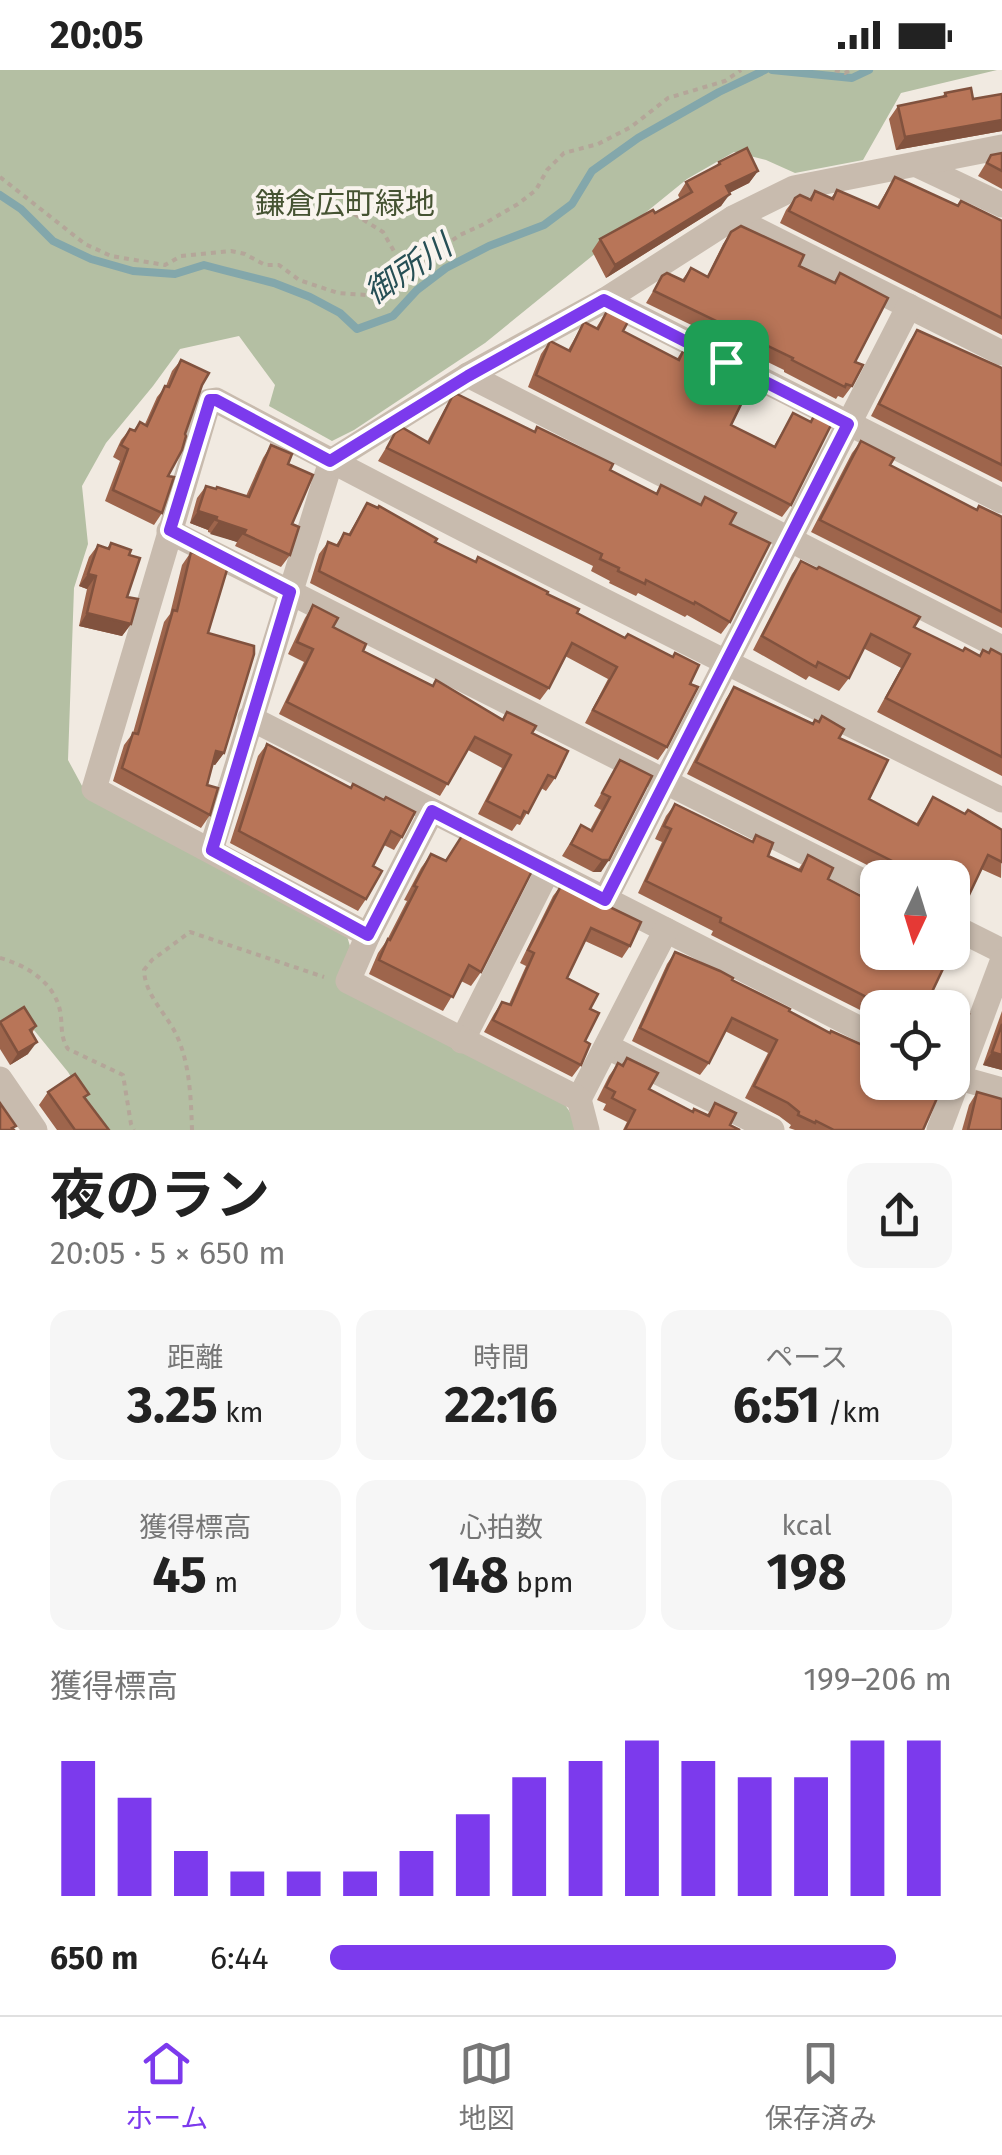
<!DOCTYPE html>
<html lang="ja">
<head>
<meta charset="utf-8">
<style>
	:root { --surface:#fff; --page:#f6f6f6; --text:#222; --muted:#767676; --line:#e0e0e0; --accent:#7c3aed }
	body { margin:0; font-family:"Fira Sans","Noto Sans JP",sans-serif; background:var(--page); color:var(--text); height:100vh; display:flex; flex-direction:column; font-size:38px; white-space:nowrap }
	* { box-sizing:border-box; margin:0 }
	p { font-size:32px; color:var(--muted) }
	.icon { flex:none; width:55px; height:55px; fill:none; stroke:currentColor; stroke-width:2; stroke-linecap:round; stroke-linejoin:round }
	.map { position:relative; height:1060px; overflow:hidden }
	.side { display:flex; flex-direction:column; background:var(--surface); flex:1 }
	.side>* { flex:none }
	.needle { width:65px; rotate:184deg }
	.tools { position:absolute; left:860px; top:790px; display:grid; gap:20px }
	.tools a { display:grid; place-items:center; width:110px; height:110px; border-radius:20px; background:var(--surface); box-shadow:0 2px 8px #0004; font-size:50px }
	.pin { position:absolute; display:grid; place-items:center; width:85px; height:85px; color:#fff; margin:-42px; border-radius:20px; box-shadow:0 5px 15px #0006 }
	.round { display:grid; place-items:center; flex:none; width:105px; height:105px; border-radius:20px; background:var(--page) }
	.overview { display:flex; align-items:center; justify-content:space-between; height:170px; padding:0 50px }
	h1 { font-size:55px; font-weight:700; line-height:75px }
	.stats { display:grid; grid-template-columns:repeat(3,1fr); gap:15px; height:170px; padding:10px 50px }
	.stats div { display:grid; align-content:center; border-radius:20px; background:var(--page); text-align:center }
	.stats b { font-size:50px; font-weight:700 }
	.stats small { font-size:28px; font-weight:400 }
	.stats p { font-size:28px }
	.chart { height:280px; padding:20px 50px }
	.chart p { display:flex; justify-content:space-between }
	.chart svg { width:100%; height:180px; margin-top:10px; stroke:var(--accent); stroke-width:6 }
	ul { padding:0 50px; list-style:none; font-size:32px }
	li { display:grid; grid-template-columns:160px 120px 1fr; align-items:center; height:75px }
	li i { height:25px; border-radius:12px; background:var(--accent) }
	.status { display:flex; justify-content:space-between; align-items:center; height:70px; padding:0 50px; background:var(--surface); direction:ltr }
	.status svg { height:28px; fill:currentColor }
	.menu { display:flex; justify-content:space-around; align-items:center; height:140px; border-top:2px solid var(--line); background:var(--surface); font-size:28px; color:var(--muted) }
	.menu a { display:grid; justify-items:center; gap:5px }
	.menu .current { color:var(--accent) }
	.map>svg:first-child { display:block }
	.green { fill:#b4bfa3 }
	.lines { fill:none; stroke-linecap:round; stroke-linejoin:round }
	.stream { stroke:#83a7ab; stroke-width:8 }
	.path { stroke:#b4a699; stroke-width:4; stroke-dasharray:5 5; stroke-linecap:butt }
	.minor { stroke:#c8bbae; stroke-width:25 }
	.wall { fill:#9e654c }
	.shaded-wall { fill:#81523e }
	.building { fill:#b87558; stroke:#81523e; stroke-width:2.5 }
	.route-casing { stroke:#fff; stroke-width:20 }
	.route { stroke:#7c3aed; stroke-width:12 }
	.labels { text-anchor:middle; stroke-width:8; stroke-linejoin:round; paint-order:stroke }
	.park-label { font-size:30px; fill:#455332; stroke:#f9f4ee }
	.water-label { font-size:32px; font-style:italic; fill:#264f55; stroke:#f9f4ee }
</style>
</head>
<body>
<div class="status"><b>20:05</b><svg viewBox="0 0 49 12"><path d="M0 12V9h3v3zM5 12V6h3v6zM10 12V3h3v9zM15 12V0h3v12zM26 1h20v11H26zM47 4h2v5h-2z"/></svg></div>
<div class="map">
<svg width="1002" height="1060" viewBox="0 0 1002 1060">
	<rect width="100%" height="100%" fill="#f1eae1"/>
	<path class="green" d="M0 0H997L901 23 863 90 795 103 766 90 734 82 687 109 485 273 354 360 332 371 269 336 275 315 239 266 180 279 153 316 106 373 82 416 88 474 74 518 68 690 88 727 347 866 350 876 340 903 563 1032 572 1045 576 1060H103L68 1002 25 949 0 959Z"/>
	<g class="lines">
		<g class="stream">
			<path d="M772 0 852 8 869 0"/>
			<path d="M0 125 21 139 53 171 91 189 133 201 175 204 204 195 223 200 274 213 310 227 340 243 357 259 393 246 417 220 446 198 489 176 544 155 572 134 592 101 638 68 719 22 765 0"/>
		</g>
		<g class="path">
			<path d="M835 0 845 3 850 0"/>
			<path d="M0 107 85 174 111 186 165 195 181 186 231 181 245 184 265 195H279L299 210 338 223 366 225 386 221 407 204 423 195 438 180 460 165 482 155 518 134 536 120 547 100 564 83 598 74 631 57 668 28 725 11 741 0"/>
			<path d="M346 139 383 162 407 204"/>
			<path d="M0 888C29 896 58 915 61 947 62 959 61 968 68 979L123 1005 131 1054 134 1060"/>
			<path d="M192 1060C191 1029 190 993 176 964 165 942 145 925 144 900L152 890 190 862 324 907"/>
		</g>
		<g class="minor">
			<path d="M917 95 1002 135"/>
			<path d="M733 148 1002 283"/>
			<path d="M605 230 1002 431"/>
			<path d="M468 305 1002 578"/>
			<path d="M169 461 878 819"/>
			<path d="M250 648 878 968"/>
			<path d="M211 780 331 391 468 305 605 230 733 148 794 118 1002 77"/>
			<path d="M605 829 909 236"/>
			<path d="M952 856 1002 881"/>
			<path d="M368 865 432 741"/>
			<path d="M462 971 548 800"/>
			<path d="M608 977 772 1060"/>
			<path d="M952 1006 1002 1020"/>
			<path d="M0 1009 35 1060"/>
			<path d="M579 1029 666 860"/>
			<path d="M587 1060 579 1029 348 911 368 865 94 719 209 331 216 330C475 468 739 599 1002 730"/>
			<path d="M939 1060 1002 892"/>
		</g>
	</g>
	<g class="wall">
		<path d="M945 23 973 29 1002 61 896 80 889 49 898 36 942 27Z"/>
		<path d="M1002 83V119L978 106 991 85Z"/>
		<path d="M719 92 758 101 749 113 729 123 721 136 606 208 592 181 600 169 655 143 680 129 678 125 686 112 716 96Z"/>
		<path d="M895 107 957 136 1002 151V265L780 153 786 140 795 128 809 129 815 121 831 128 837 120 877 137Z"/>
		<path d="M731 162 834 212 840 203 855 292 852 316 843 328 838 326 836 329 784 302V300L646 233 662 206 682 210 691 198 707 206 723 174Z"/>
		<path d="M608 239 623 261 677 289 687 273 737 320 731 355 774 376 793 343 810 351 816 342 791 435 782 447 528 317 541 284 550 271 568 280 584 252 596 258Z"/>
		<path d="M917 260 1002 298V412L871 346 909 272Z"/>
		<path d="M181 290 202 315 168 406 162 443 154 455 105 431 120 391 113 387 121 370 130 359 133 361 140 352 145 354 157 327 166 316 172 301Z"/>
		<path d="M452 327 610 400 656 423 661 415 700 435 705 427 730 454V552L721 564 687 545 685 547 638 523 636 526 609 513 610 511 591 501 593 496 378 391 395 363 427 372 444 340Z"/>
		<path d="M861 371 890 395 977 440 1002 447V558L811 462 852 383Z"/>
		<path d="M271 375 288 394 292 454 290 485 281 497 235 476 237 472 208 462V460L190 453 197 428 206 416 246 426 263 388Z"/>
		<path d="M367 433 435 472 475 492 478 487 547 524 690 614 667 677 658 690 585 653 608 609 565 586 549 618 540 630 310 513 319 484 328 472 336 475 344 463 348 465Z"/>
		<path d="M111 473 129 485 127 527 131 554 122 566 79 556 87 519 79 516 89 487 98 475 107 478Z"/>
		<path d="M191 482 208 563 224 683 215 695 213 694 207 715 210 745 201 758 113 711 124 675 133 663 164 552 170 544 182 495Z"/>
		<path d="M801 491 914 557 963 581 979 586 989 583 1002 585V706L877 642 901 598 863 578 849 608 839 621 809 606 806 610 753 580 792 504Z"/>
		<path d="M313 535 333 557 363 581 502 649 507 642 532 663 555 708 546 721 541 718 520 755 517 754 512 761 478 744 502 698 468 680 440 726 279 644 304 592 288 584 305 548Z"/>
		<path d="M734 617 812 654 818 652 822 646 839 668 869 729 916 754 933 727 965 744 1002 760 1001 808 981 799 969 825 960 838 958 837 955 840 952 839V808H888L885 804 687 704 726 629Z"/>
		<path d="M267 674 402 767 394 780 384 775 373 796 366 829 358 841 230 773 258 686Z"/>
		<path d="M620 690 601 802H593L562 786 581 755 590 760 601 740 594 736Z"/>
		<path d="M675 734 752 771 756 765 773 773 768 786 798 800 808 785 833 798 828 809 878 835V882H951L931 924 969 944 958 973 952 981V938H878V949L711 865 713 861 638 823 662 772 655 769 666 746Z"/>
		<path d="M465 761 481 902 471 916 461 911 443 941 369 904 378 883 387 870 407 831 404 830 421 798 431 784 445 791Z"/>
		<path d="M562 814 630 876 622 888 585 871 567 908 590 939 581 995 572 1007 484 962 494 944 502 932 509 934 526 896 520 893 553 826Z"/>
		<path d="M675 882 789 941 923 1060H795L789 1058 791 1055 779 1046 745 1028 768 983 725 961 709 993 700 1005 632 971 667 894Z"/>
		<path d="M1002 941V1000L983 995Z"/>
		<path d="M0 952 36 956 32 963 28 984 10 995 0 979Z"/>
		<path d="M627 988 649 1019 692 1041 707 1045 715 1033 730 1055 740 1060H623L627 1052 603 1040 606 1034 597 1030 609 1006 618 993 621 995Z"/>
		<path d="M48 1022 89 1024 85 1028 109 1060H57L39 1035Z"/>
		<path d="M977 1022 1002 1060H962L969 1035Z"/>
	</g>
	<g class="shaded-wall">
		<path d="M1002 50V61L896 80 905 67Z"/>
		<path d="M758 101 749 113 717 129 726 116Z"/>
		<path d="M730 124 721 136 606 208 615 195Z"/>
		<path d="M198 441 217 447 208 460 190 453Z"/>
		<path d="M219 451 246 460 237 472 210 464Z"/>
		<path d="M88 504 96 506 87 519 79 516Z"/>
		<path d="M87 543 131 554 122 566 79 556Z"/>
		<path d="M216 681 224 683 215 695 208 693Z"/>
		<path d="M602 790H609L601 802H593Z"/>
		<path d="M952 823 964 828 955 840 952 839Z"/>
		<path d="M37 972 28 984 10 995 18 983Z"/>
		<path d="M992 982 1002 985V1000L983 995Z"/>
	</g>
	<g class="building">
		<path d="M971 18 973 29 1002 24V50L905 67 898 36 946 26 945 23Z"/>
		<path d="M747 78 758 101 726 116 730 124 615 195 600 169 653 140 655 143 692 122 686 112 720 94 719 92Z"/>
		<path d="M1002 83V101L987 93 991 85Z"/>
		<path d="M895 107 958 136 961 131 1002 151V248L789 141 795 128 800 125 811 130 815 121 833 129 837 120 879 138Z"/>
		<path d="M741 156 804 185 799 196 835 213 840 203 888 228 855 292 863 295 852 316 846 314 845 317 792 290 793 288 654 221 662 206 667 203 684 211 691 198 708 207 731 162Z"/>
		<path d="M608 239H616L631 246 623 261 679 290 687 273 745 302 737 320 746 324 731 355 775 377 793 343 811 352 816 342 833 351 791 435 536 305 550 271 570 281 584 252 598 259Z"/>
		<path d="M917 260 1002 298V395L879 334Z"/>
		<path d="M181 290 209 303 202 315 185 364 186 366 182 380 168 406 174 407 162 443 113 420 128 379 121 375 130 359 135 361 140 352 147 356 165 316 169 317Z"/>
		<path d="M457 324 535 362 537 357 613 394 610 400 657 424 661 415 701 435 705 427 736 443 730 454 770 473 730 552 695 532 694 534 646 510 645 514 618 501 619 498 600 489 602 484 387 378 395 363 403 358 429 373 452 327Z"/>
		<path d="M861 371 894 388 890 395 977 440 979 436 1002 447V542L820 450Z"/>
		<path d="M271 375 292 384 288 394 313 405 292 454 299 457 290 485 244 464 246 460 216 450 217 447 198 441 206 416 216 419 217 417 249 427Z"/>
		<path d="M367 433 378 438 379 436 437 469 435 472 476 492 478 487 548 522 547 524 579 539 577 543 625 568 628 564 673 587 675 583 699 595 690 614 698 617 667 677 593 640 617 597 572 573 549 618 319 501 328 472 338 476 344 463 350 465Z"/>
		<path d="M111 473 131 480 129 485 140 488 127 527 138 529 131 554 87 543 96 506 88 504 98 475 109 479Z"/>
		<path d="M191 482 229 493 208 563 254 576V584L224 683 216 681 207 715 218 718 210 745 122 698 133 663 138 664 173 540 177 541Z"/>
		<path d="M801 491 817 499 819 497 920 547 914 557 963 581 965 578 980 586 983 580 989 583 991 579 1002 585V687L886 628 910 584 871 564 849 608 818 592 816 597 762 566Z"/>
		<path d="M313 535 338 548 333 557 366 574 363 581 433 616 436 610 503 650 507 642 536 656 532 663 568 681 555 708 548 705 528 743 524 741 521 748 487 731 511 685 475 667 448 714 287 632 313 579 297 572Z"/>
		<path d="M734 617 813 654 815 650 819 652 822 646 844 659 839 668 888 690 869 729 918 755 933 727 965 744 968 740 1002 760V792L988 785 969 825 966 824 964 828 952 823V808H905L906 806 894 792 696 692Z"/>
		<path d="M267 674 351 718 353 714 384 730 386 727 415 742 402 767 391 761 373 796 382 801 366 829 239 761Z"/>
		<path d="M620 690 652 706 609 790H602L571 774 581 755 592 761 610 727 602 723Z"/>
		<path d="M675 734 753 772 756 765 773 773 768 786 801 801 808 785 833 798 828 809 878 835V882H951L931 924 969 944 958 973 952 970V938H888L720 852 721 848 646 811 671 759 664 756Z"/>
		<path d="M465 761 507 782H513L531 790 529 795 534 797 481 902 469 895 453 927 379 890 388 869 390 870 417 817 414 816 431 784 446 791Z"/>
		<path d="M562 814 641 852 630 876 591 858 567 908 598 924 590 939 599 943 585 971 590 974 581 995 493 950 502 932 511 935 534 883 528 880Z"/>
		<path d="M675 882 720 901 733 908 732 910 790 939 789 941 830 963 831 961 878 982V1012H929L941 1019 923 1060H834L816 1051 815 1053 798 1045 799 1042 788 1033 754 1016 777 970 732 948 709 993 640 958Z"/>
		<path d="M24 937 36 956 30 960 37 972 18 983 0 952Z"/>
		<path d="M1002 954V985L992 982Z"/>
		<path d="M627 988 658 1003 649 1019 693 1042 694 1039 709 1046 715 1033 736 1043 730 1055 740 1060H625L635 1040 612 1028 615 1022 606 1017 618 993 623 996Z"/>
		<path d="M75 1004 89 1024 84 1027 109 1060H75L48 1022Z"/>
		<path d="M977 1022 1002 1029V1060H968Z"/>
		<path d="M0 1033 16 1056 12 1058 14 1060H0Z"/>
	</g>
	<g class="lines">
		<g class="route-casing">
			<path id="route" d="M604 230 848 354 605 830 432 741 368 865 212 780 290 522 170 460 210 330H216L330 391 468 306Z"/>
		</g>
		<use href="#route" class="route"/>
	</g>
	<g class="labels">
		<g class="park-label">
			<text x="345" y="144">鎌倉広町緑地</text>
		</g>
		<g class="water-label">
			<text transform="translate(408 199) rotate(-34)" y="11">御所川</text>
		</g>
	</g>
</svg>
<div class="tools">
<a><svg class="needle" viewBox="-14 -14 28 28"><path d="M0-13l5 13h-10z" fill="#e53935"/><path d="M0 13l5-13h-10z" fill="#767676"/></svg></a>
<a><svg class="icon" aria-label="locate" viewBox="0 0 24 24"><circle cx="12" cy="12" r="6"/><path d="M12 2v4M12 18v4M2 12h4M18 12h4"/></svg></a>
</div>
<div class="pin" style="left:726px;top:292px;background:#1e9e55"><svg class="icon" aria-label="arrive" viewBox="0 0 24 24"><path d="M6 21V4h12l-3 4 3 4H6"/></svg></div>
</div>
<section class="side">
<div class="overview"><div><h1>夜のラン</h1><p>20:05 · 5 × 650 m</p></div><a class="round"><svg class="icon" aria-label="share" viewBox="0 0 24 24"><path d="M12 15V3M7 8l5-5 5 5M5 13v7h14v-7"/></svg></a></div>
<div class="stats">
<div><p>距離</p><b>3.25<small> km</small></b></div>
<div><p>時間</p><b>22:16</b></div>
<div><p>ペース</p><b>6:51<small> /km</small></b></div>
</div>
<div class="stats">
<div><p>獲得標高</p><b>45<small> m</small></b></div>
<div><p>心拍数</p><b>148<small> bpm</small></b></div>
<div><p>kcal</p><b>198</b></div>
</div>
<div class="chart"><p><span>獲得標高</span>199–206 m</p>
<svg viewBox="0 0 160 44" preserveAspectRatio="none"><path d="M5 44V11M15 44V20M25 44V33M35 44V38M45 44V38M55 44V38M65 44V33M75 44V24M85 44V15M95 44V11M105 44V6M115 44V11M125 44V15M135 44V15M145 44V6M155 44V6"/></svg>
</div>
<ul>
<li><b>650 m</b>6:44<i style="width:91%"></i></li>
</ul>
</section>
<nav class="menu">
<a class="current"><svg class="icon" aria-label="home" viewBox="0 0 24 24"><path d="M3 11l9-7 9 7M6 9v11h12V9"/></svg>ホーム</a>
<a><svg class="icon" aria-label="map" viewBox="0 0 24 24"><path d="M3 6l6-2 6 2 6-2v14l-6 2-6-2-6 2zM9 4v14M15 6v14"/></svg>地図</a>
<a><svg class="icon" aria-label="saved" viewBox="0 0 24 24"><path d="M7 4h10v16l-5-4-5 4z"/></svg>保存済み</a>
</nav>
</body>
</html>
